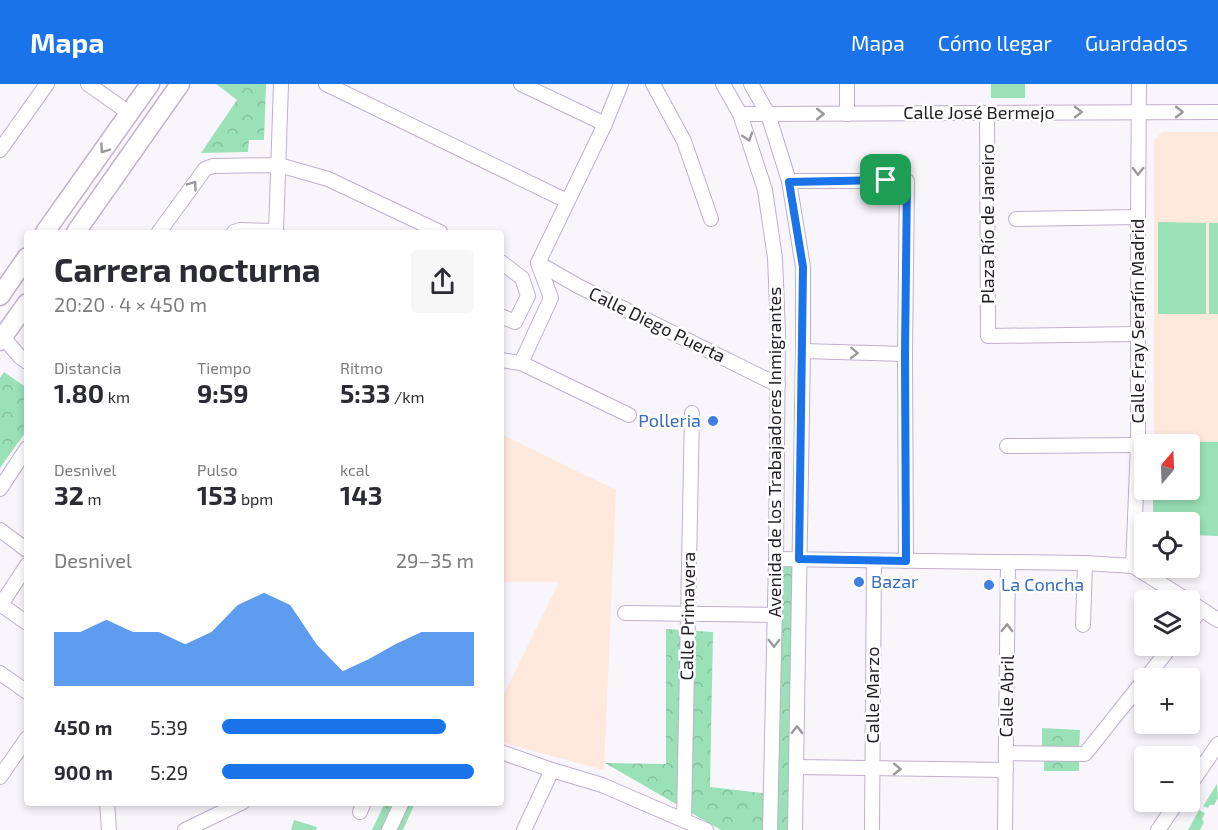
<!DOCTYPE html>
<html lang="es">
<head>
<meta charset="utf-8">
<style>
	:root { --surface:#fff; --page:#f7f7f7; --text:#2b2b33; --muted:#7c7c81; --accent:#1a73e8 }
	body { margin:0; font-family:"Exo 2",sans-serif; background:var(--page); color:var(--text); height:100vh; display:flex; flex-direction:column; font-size:22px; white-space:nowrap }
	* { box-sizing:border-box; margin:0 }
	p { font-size:20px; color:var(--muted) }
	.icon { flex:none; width:33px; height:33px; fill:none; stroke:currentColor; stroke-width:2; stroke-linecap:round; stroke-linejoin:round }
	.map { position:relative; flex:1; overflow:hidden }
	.sheet { position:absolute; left:24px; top:146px; width:480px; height:576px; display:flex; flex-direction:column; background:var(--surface); border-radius:6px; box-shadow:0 3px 9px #0003 }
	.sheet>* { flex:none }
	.needle { width:39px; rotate:19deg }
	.controls { position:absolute; left:1134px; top:350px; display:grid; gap:12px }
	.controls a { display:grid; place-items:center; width:66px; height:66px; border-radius:6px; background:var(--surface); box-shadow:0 3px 9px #0003; font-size:30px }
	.pin { position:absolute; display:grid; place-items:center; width:51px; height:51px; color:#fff; margin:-26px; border-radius:12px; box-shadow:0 3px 9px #0006 }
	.round { display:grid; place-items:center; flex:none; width:63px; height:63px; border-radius:6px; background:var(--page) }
	.headline { display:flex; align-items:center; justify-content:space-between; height:102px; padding:0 30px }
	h1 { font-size:33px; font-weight:700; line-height:45px }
	.stats { display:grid; grid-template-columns:repeat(3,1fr); gap:9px; height:102px; padding:6px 30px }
	.stats div { display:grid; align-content:center }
	.stats b { font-size:26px; font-weight:700 }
	.stats small { font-size:16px; font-weight:400 }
	.stats p { font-size:16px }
	.chart { height:168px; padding:12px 30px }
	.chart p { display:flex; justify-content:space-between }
	.chart svg { width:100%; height:108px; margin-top:6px; fill:var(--accent); opacity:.7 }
	ul { padding:0 30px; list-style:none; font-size:20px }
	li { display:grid; grid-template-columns:96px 72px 1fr; align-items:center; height:45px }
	li i { height:15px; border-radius:8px; background:var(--accent) }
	header { display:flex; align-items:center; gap:36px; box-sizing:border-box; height:84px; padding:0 30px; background:var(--accent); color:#fff }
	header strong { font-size:28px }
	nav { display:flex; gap:33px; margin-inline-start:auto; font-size:21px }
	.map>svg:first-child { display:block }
	.education { fill:#ffe8dc }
	.green { fill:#9ae1b7 }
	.park { fill:url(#park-crowns) }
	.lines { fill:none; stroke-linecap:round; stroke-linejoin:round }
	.minor-casing { stroke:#c0b0cc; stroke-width:16 }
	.major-casing { stroke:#c0b0cc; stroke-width:21 }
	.minor { stroke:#fff; stroke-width:14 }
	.major { stroke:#fff; stroke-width:18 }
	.oneway { stroke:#9c999e }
	.route-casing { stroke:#fff; stroke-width:12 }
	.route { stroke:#1a73e8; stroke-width:8 }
	.shop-dot { fill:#3f7fe0; stroke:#fff; stroke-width:2 }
	.labels { text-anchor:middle; stroke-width:5; stroke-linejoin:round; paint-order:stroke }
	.street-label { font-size:18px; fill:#221c27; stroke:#fff }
	.shop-label { font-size:18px; fill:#366cbe; stroke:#fff; text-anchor:start }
</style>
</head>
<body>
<header>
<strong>Mapa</strong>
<nav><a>Mapa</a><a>Cómo llegar</a><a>Guardados</a></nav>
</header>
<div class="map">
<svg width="1218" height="746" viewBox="0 0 1218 746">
	<defs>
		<pattern id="park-crowns" width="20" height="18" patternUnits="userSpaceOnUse" patternTransform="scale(1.5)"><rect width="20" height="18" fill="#9ae1b7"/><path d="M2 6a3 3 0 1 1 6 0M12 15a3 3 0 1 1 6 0" fill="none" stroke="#84c09d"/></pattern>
	</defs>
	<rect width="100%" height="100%" fill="#f9f6fb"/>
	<g class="education">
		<path d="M1162 48H1218V358H1154V57Z"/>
		<path d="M501 350 616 406 604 686 511 661 501 657V616L559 498H501Z"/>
	</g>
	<g class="green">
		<rect x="991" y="0" width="34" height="14"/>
		<path d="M1158 138 1206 139V230H1158Z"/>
		<rect x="1209" y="139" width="9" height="91"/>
		<path d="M1154 358H1218V452L1190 451V438H1153V405H1190V360H1154Z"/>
		<path d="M1217 700 1218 714 1214 721H1210L1208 724 1203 722Z"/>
		<path d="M1199 726 1205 729 1202 735 1204 738 1200 746H1188Z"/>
	</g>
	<g class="park">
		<path d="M216 0H266L264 56H249L248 68 201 69 237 16Z"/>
		<path d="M4 288 27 304V346L0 384V294Z"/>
		<path d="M776 475H799L795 746H721L605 679 666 680V545L713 548 710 703 770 710Z"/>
		<path d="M1042 644 1080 646 1079 668 1042 667Z"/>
		<path d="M1044 673 1079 674V687H1044Z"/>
		<path d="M385 719H415L403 746H372Z"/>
		<path d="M294 736 317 743 316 746H291Z"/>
	</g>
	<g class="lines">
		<g class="minor-casing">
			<g id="minor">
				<path d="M88 0 129 29"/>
				<path d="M326 0 567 117"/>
				<path d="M521 0 605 40"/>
				<path d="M653 0 684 57 711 135"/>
				<path d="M723 0 740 30 765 106 775 174 778 248 776 475 770 746"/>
				<path d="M751 0 768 30 789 97 803 183V267L795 746"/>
				<path d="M987 29 988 252 1138 250"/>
				<path d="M740 30 1218 28"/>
				<path d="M847 30V0"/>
				<path d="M0 66 47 0"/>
				<path d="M789 97H907L905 270 906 477"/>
				<path d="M1016 135 1138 133"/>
				<path d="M159 148 205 85 213 82 279 81 328 95 440 148"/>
				<path d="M234 148 240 146 276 147"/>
				<path d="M276 148 281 0"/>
				<path d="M501 178 522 194 528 212 515 238 503 233"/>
				<path d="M538 179 578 202 778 301"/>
				<path d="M0 251 3 253 20 273 27 278"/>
				<path d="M803 267 905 270"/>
				<path d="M501 276 521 279 551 214 538 179 605 40 621 0"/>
				<path d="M521 279 629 331"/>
				<path d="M1007 362 1138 361"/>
				<path d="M0 405 27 364"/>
				<path d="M0 446 27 466"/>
				<path d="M776 475 1085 479 1133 482 1187 516"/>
				<path d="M1133 482 1138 361V133L1139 0"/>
				<path d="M1190 518 1218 536"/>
				<path d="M0 520 27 539"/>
				<path d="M0 522 27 481"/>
				<path d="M625 529 775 531"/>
				<path d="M1190 540 1201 525"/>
				<path d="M1083 541 1085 479"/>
				<path d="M0 589 27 608"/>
				<path d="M1146 594 1172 561"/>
				<path d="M501 668 552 686 602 701 706 746"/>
				<path d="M1006 669 1085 670 1144 596"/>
				<path d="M796 683 1006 686"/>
				<path d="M0 693 27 654"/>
				<path d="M1190 701 1218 660"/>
				<path d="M107 718 109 746"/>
				<path d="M360 728 364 718"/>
				<path d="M684 736 692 329"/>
				<path d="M185 746 243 718"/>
				<path d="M389 746 402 718"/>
				<path d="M524 746 552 686"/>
				<path d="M872 746 874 476"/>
				<path d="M1005 746 1008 478"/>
				<path d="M1158 746 1178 717"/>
			</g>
		</g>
		<g class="major-casing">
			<g id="major">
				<path d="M45 148 150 0"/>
				<path d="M76 148 180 0"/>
				<path d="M0 212 27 173"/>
				<path d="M0 257 27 219"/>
			</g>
		</g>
		<use href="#minor" class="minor"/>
		<use href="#major" class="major"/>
	</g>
	<defs><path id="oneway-chevron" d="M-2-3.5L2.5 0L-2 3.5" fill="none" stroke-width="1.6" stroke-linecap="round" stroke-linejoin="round" transform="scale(1.5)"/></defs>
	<g class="oneway">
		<use href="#oneway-chevron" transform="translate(1078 28)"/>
		<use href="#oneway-chevron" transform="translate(1179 28)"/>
		<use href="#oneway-chevron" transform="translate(820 30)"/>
		<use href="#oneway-chevron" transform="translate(748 53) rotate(72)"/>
		<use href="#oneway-chevron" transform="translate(104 65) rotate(125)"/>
		<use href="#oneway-chevron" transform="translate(1138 87) rotate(91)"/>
		<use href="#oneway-chevron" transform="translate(193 101) rotate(-54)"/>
		<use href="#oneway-chevron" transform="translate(854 269) rotate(2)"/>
		<use href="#oneway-chevron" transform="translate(1007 544) rotate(-89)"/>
		<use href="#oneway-chevron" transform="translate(774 559) rotate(91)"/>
		<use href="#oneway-chevron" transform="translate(797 646) rotate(-89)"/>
		<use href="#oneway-chevron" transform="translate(897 685) rotate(1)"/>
	</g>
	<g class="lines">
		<g class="route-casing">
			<path id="route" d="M886 96 907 97 905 270 906 477 799 475 803 183 789 98Z"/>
		</g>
		<use href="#route" class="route"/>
	</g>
	<g class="shop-dot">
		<circle cx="713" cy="337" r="6"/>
		<circle cx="859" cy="498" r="6"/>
		<circle cx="989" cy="501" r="6"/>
	</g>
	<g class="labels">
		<g class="street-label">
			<text x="979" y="35">Calle José Bermejo</text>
			<text transform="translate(988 140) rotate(-90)" y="6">Plaza Río de Janeiro</text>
			<text transform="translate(1138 237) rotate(-90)" y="6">Calle Fray Serafín Madrid</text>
			<text transform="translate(657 241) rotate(26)" y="6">Calle Diego Puerta</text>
			<text transform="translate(775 368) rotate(-90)" y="6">Avenida de los Trabajadores Inmigrantes</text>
			<text transform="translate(688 532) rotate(-89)" y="6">Calle Primavera</text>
			<text transform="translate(873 611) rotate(-90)" y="6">Calle Marzo</text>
			<text transform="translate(1007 612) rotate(-89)" y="6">Calle Abril</text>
		</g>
		<g class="shop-label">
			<text x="701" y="343" text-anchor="end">Polleria</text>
			<text x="871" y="504">Bazar</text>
			<text x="1001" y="507">La Concha</text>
		</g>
	</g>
</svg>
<div class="controls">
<a><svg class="needle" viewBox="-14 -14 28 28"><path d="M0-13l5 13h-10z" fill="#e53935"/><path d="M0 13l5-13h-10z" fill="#7c7c81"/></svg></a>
<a><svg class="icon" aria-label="locate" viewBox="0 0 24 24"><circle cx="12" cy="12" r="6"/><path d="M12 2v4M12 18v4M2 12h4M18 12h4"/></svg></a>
<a><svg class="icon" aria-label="layers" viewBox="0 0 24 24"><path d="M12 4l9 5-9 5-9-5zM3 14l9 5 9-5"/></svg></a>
<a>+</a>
<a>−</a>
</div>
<div class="pin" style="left:886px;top:96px;background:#1e9e55"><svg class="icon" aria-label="arrive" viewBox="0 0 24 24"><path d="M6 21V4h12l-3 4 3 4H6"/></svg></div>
<section class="sheet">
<div class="headline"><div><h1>Carrera nocturna</h1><p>20:20 · 4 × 450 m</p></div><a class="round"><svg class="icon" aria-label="share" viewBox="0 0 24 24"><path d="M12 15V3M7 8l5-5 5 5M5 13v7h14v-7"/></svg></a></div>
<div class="stats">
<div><p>Distancia</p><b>1.80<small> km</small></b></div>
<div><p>Tiempo</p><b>9:59</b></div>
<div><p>Ritmo</p><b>5:33<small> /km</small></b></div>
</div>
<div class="stats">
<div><p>Desnivel</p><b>32<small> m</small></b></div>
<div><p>Pulso</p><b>153<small> bpm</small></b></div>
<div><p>kcal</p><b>143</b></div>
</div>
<div class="chart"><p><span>Desnivel</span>29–35 m</p>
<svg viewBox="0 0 160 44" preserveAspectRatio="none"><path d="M0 44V22L10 22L20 17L30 22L40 22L50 27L60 22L70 11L80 6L90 11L100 27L110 38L120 33L130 27L140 22L150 22L160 22V44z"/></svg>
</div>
<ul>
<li><b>450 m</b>5:39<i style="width:89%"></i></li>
<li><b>900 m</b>5:29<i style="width:100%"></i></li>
</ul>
</section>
</div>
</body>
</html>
